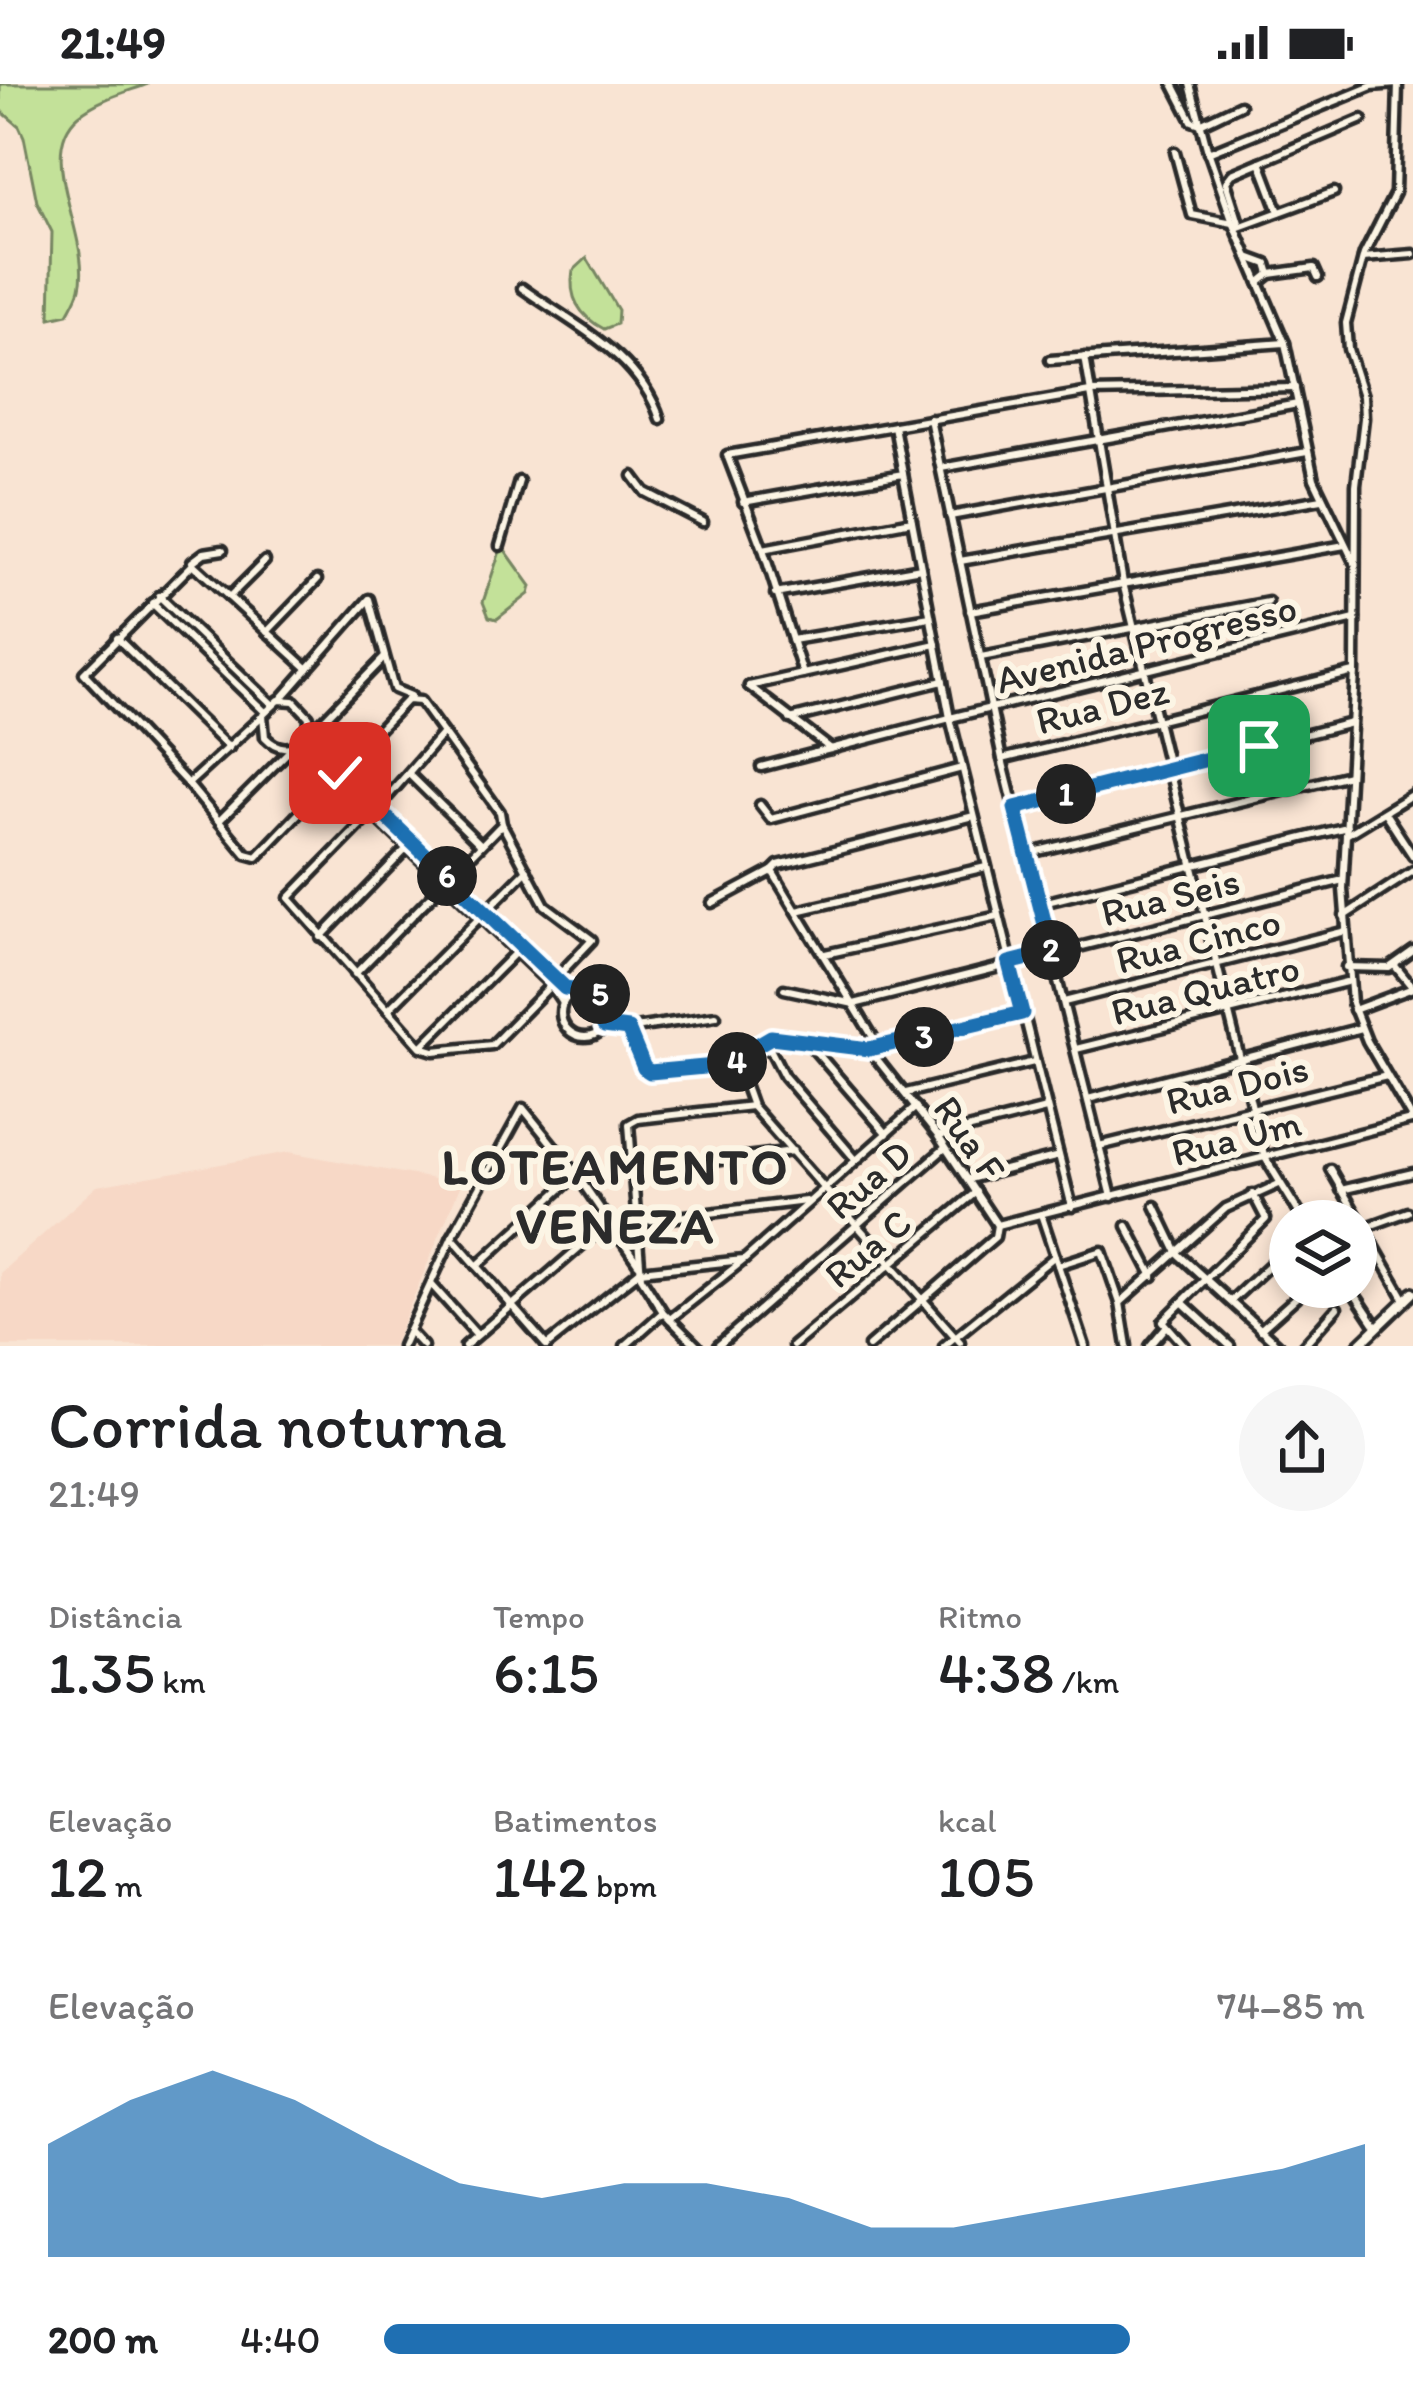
<!DOCTYPE html>
<html lang="pt">
<head>
<meta charset="utf-8">
<style>
	:root { --surface:#fff; --page:#f6f6f6; --text:#202124; --muted:#757577; --accent:#1f6fb2 }
	body { margin:0; font-family:Itim,sans-serif; background:var(--page); color:var(--text); height:100vh; display:flex; flex-direction:column; font-size:45px; white-space:nowrap }
	* { box-sizing:border-box; margin:0 }
	p { font-size:39px; color:var(--muted) }
	.icon { flex:none; width:66px; height:66px; fill:none; stroke:currentColor; stroke-width:2; stroke-linecap:round; stroke-linejoin:round }
	.map { position:relative; height:1262px; overflow:hidden }
	.details { display:flex; flex-direction:column; background:var(--surface); flex:1 }
	.details>* { flex:none }
	.buttons { position:absolute; left:1269px; top:1116px; display:grid; gap:24px }
	.buttons a { display:grid; place-items:center; width:108px; height:108px; border-radius:50%; background:var(--surface); box-shadow:0 6px 18px #0003; font-size:60px }
	.pin { position:absolute; display:grid; place-items:center; width:102px; height:102px; color:#fff; margin:-51px; border-radius:24px; box-shadow:0 6px 18px #0006 }
	.km { position:absolute; width:60px; height:60px; margin:-30px; border-radius:50%; background:#222; color:#fff; font-size:33px; line-height:60px; text-align:center }
	.round { display:grid; place-items:center; flex:none; width:126px; height:126px; border-radius:63px; background:var(--page) }
	.headline { display:flex; align-items:center; justify-content:space-between; height:204px; padding:0 48px }
	h1 { font-size:66px; font-weight:600; line-height:90px }
	.metrics { display:grid; grid-template-columns:repeat(3,1fr); gap:18px; height:204px; padding:12px 48px }
	.metrics div { display:grid; align-content:center }
	.metrics b { font-size:60px; font-weight:600 }
	.metrics small { font-size:33px; font-weight:400 }
	.metrics p { font-size:33px }
	.chart { height:336px; padding:24px 48px }
	.chart p { display:flex; justify-content:space-between }
	.chart svg { width:100%; height:216px; margin-top:12px; fill:var(--accent); opacity:.7 }
	ul { padding:0 48px; list-style:none; font-size:39px }
	li { display:grid; grid-template-columns:192px 144px 1fr; align-items:center; height:90px }
	li i { height:30px; border-radius:15px; background:var(--accent) }
	.status { display:flex; justify-content:space-between; align-items:center; height:84px; padding:0 60px; background:var(--surface); direction:ltr }
	.status svg { height:33px; fill:currentColor }
	.map>svg:first-child { display:block }
	.built { fill:#f7d8c6 }
	.green { fill:#c3e199; stroke:#778662; stroke-width:3 }
	.lines { fill:none; stroke-linecap:round; stroke-linejoin:round }
	.minor-casing { stroke:#2b2b2b; stroke-width:15 }
	.secondary-casing { stroke:#2b2b2b; stroke-width:16 }
	.minor { stroke:#fcf5e5; stroke-width:6 }
	.secondary { stroke:#fcf5e5; stroke-width:8 }
	.route-casing { stroke:#fff; stroke-width:24 }
	.route { stroke:#1f6fb2; stroke-width:15 }
	.labels { text-anchor:middle; stroke-width:12; stroke-linejoin:round; paint-order:stroke }
	.street-label { font-size:39px; fill:#2b2b2b; stroke:#fcf5e5 }
	.district-label { font-size:51px; font-weight:bold; letter-spacing:3px; fill:#2b2b2b; stroke:#fcf5e5 }
</style>
</head>
<body>
<div class="status"><b>21:49</b><svg viewBox="0 0 49 12"><path d="M0 12V9h3v3zM5 12V6h3v6zM10 12V3h3v9zM15 12V0h3v12zM26 1h20v11H26zM47 4h2v5h-2z"/></svg></div>
<div class="map">
<svg width="1413" height="1262" viewBox="0 0 1413 1262">
	<rect width="100%" height="100%" fill="#f9e4d3"/>
	<filter id="ink" filterUnits="userSpaceOnUse"><feTurbulence type="fractalNoise" baseFrequency=".00833" numOctaves="2"/><feDisplacementMap in="SourceGraphic" scale="24" xChannelSelector="R" yChannelSelector="G"/><feConvolveMatrix kernelMatrix="1 2 1 2 8 2 1 2 1" color-interpolation-filters="sRGB"/></filter>
	<g filter="url(#ink)">
		<path class="built" d="M289 1068 461 1100 393 1262H0V1189L97 1102Z"/>
		<g class="green">
			<path d="M0 0H148C124 9 99 15 79 31 33 69 92 153 80 204 78 213 72 222 68 230L50 234 52 148 37 118 24 53 19 42 0 26Z"/>
			<path d="M587 174 618 226 617 240 604 245C581 233 568 214 573 187Z"/>
			<path d="M505 466 531 502 529 510 497 535 489 533 483 518 500 467Z"/>
		</g>
		<g class="lines">
			<g class="minor-casing">
				<g id="minor">
					<path d="M1173 0 1192 37 1200 40 1240 21"/>
					<path d="M1190 0 1207 64 1232 136 1285 259 1314 395 1354 478"/>
					<path d="M1398 0 1395 109 1364 170 1346 239 1348 265 1363 312 1364 334 1356 401 1355 588 1343 805 1352 919 1367 957 1413 1036"/>
					<path d="M1175 68 1192 131 1233 139"/>
					<path d="M1208 69 1372 2 1397 0"/>
					<path d="M1260 78 1279 128"/>
					<path d="M1240 142 1226 98 1232 90 1362 35"/>
					<path d="M1239 143 1334 108"/>
					<path d="M1248 173 1267 180 1270 190"/>
					<path d="M1363 174 1413 170"/>
					<path d="M1259 199 1270 190 1314 184 1318 193"/>
					<path d="M522 204C573 241 639 270 660 335"/>
					<path d="M1085 273 1123 499 1264 1072 1304 1137"/>
					<path d="M1050 276 1285 259"/>
					<path d="M930 335 1002 675 1112 1113"/>
					<path d="M941 384 1298 320"/>
					<path d="M903 390 950 634 1355 535"/>
					<path d="M633 392 645 408 703 438"/>
					<path d="M743 418 903 390 894 342"/>
					<path d="M950 432 1307 368"/>
					<path d="M500 462 519 397"/>
					<path d="M763 465 912 437"/>
					<path d="M960 477 1322 415"/>
					<path d="M192 478 204 469 223 466"/>
					<path d="M775 510 921 484"/>
					<path d="M159 512 272 620"/>
					<path d="M229 513 265 477"/>
					<path d="M152 519 265 628"/>
					<path d="M970 527 1345 461"/>
					<path d="M267 548 317 496"/>
					<path d="M117 554 229 664"/>
					<path d="M792 556 930 533"/>
					<path d="M981 573 1268 518"/>
					<path d="M308 585 193 480 84 589 188 700 246 770 257 773 407 616 420 617 500 728 502 740 545 821 592 856 555 895"/>
					<path d="M803 590 763 465 727 371 1090 308 1295 304"/>
					<path d="M749 602 936 560"/>
					<path d="M749 602 831 665"/>
					<path d="M282 614 369 515 394 605 411 612"/>
					<path d="M790 635 943 597"/>
					<path d="M308 648 309 633 294 617 279 616 263 631 265 653C277 666 292 667 305 655L383 575"/>
					<path d="M305 655 555 895 575 907"/>
					<path d="M300 660 551 901 563 919"/>
					<path d="M1002 675 1354 588"/>
					<path d="M761 683 950 634 1072 1123"/>
					<path d="M409 690 481 761"/>
					<path d="M188 700 260 634"/>
					<path d="M760 721 771 735 962 684"/>
					<path d="M1015 724 1351 639"/>
					<path d="M377 725 443 649"/>
					<path d="M372 729 289 814 421 963 434 967 492 961 551 901"/>
					<path d="M1385 729 1413 772"/>
					<path d="M219 737 290 666"/>
					<path d="M1346 751 1413 710"/>
					<path d="M1026 770 1349 691"/>
					<path d="M712 819 772 787"/>
					<path d="M1039 820 1347 743"/>
					<path d="M797 827 986 783"/>
					<path d="M1344 832 1413 787"/>
					<path d="M321 853 410 761"/>
					<path d="M825 870 998 832"/>
					<path d="M1346 883 1389 884 1413 867"/>
					<path d="M355 890 502 740"/>
					<path d="M784 905 854 920 1343 796"/>
					<circle cx="585" cy="929" r="24"/>
					<path d="M1064 918 1346 847"/>
					<path d="M388 926 527 786"/>
					<path d="M1354 926 1413 904 1395 882"/>
					<path d="M604 942 628 945 646 987 737 980"/>
					<path d="M628 945 716 932"/>
					<path d="M765 955 784 992 856 1076"/>
					<path d="M422 962 519 865"/>
					<path d="M811 962 887 1050"/>
					<path d="M879 963 772 787 778 781 974 732"/>
					<path d="M869 965 938 1052 997 1141 1411 1036"/>
					<path d="M1076 965 1346 898"/>
					<path d="M906 1009 1034 978"/>
					<path d="M1088 1015 1361 944"/>
					<path d="M939 1052 1046 1025"/>
					<path d="M1099 1062 1387 992"/>
					<path d="M1330 1085 1404 1214"/>
					<path d="M632 1087 793 1067"/>
					<path d="M969 1095 1059 1072"/>
					<path d="M1341 1106 1413 1089"/>
					<path d="M1155 1122 1178 1170 1279 1262"/>
					<path d="M1041 1130 1085 1262"/>
					<path d="M637 1138 806 1117"/>
					<path d="M1127 1142 1153 1192"/>
					<path d="M1364 1144 1408 1128"/>
					<path d="M452 1153 547 1262"/>
					<path d="M1058 1181 1102 1167 1120 1219 1127 1262"/>
					<path d="M477 1182 576 1091"/>
					<path d="M431 1200 477 1251"/>
					<path d="M1350 1203 1376 1242"/>
					<path d="M1231 1217 1290 1162"/>
					<path d="M1182 1218 1230 1262"/>
					<path d="M1120 1219 1226 1124 1279 1100"/>
					<path d="M670 1235 744 1176 916 1023"/>
					<path d="M1260 1246 1308 1203"/>
					<path d="M409 1247 423 1262"/>
					<path d="M960 1258 752 1022 737 980 742 969 771 953 869 965 1022 929"/>
					<path d="M402 1262 452 1153 523 1024 577 1091 638 1180"/>
					<path d="M465 1262 610 1137"/>
					<path d="M546 1262 640 1187 743 1176"/>
					<path d="M625 1262 662 1229"/>
					<path d="M697 1262 663 1228 641 1193 629 1040 638 1035 752 1022"/>
					<path d="M718 1262 945 1064"/>
					<path d="M793 1262 976 1108"/>
					<path d="M869 1262 995 1153 997 1141"/>
					<path d="M944 1262 1055 1172"/>
					<path d="M1150 1262 1166 1243"/>
					<path d="M1185 1262 1163 1237 1266 1135 1253 1110"/>
					<path d="M1303 1262 1337 1224"/>
				</g>
			</g>
			<g class="secondary-casing">
				<path id="secondary" d="M1358 1262 1413 1209"/>
			</g>
			<use href="#minor" class="minor"/>
			<use href="#secondary" class="secondary"/>
		</g>
	</g>
	<g class="lines" filter="url(#ink)">
		<g class="route-casing">
			<path id="route" d="M340 689 565 904 599 909 608 923 604 942 628 945 644 984 650 988 737 980 742 970 771 953 869 965 1022 929 1009 879 1052 868 1015 724 1259 662"/>
		</g>
		<use href="#route" class="route"/>
	</g>
	<g class="labels">
		<g class="street-label">
			<text transform="translate(1146 559) rotate(-14)" y="14">Avenida Progresso</text>
			<text transform="translate(1102 621) rotate(-14)" y="14">Rua Dez</text>
			<text transform="translate(1170 812) rotate(-14)" y="14">Rua Seis</text>
			<text transform="translate(1198 856) rotate(-14)" y="14">Rua Cinco</text>
			<text transform="translate(1205 905) rotate(-14)" y="14">Rua Quatro</text>
			<text transform="translate(1237 1000) rotate(-14)" y="14">Rua Dois</text>
			<text transform="translate(1236 1053) rotate(-14)" y="14">Rua Um</text>
			<text transform="translate(970 1054) rotate(55)" y="14">Rua F</text>
			<text transform="translate(868 1095) rotate(-41)" y="14">Rua D</text>
			<text transform="translate(867 1164) rotate(-40)" y="14">Rua C</text>
		</g>
		<g class="district-label">
			<text x="616" y="1100">LOTEAMENTO<tspan x="616" dy="59">VENEZA</tspan></text>
		</g>
	</g>
</svg>
<div class="buttons">
<a><svg class="icon" aria-label="layers" viewBox="0 0 24 24"><path d="M12 4l9 5-9 5-9-5zM3 14l9 5 9-5"/></svg></a>
</div>
<div class="pin" style="left:1259px;top:662px;background:#1e9e55"><svg class="icon" aria-label="arrive" viewBox="0 0 24 24"><path d="M6 21V4h12l-3 4 3 4H6"/></svg></div>
<div class="pin" style="left:340px;top:689px;background:#d93025"><svg class="icon" aria-label="check" viewBox="0 0 24 24"><path d="M5 12l5 5 9-10"/></svg></div>
<b class="km" style="left:1066px;top:710px">1</b>
<b class="km" style="left:1051px;top:866px">2</b>
<b class="km" style="left:924px;top:953px">3</b>
<b class="km" style="left:737px;top:978px">4</b>
<b class="km" style="left:600px;top:910px">5</b>
<b class="km" style="left:447px;top:792px">6</b>
</div>
<section class="details">
<div class="headline"><div><h1>Corrida noturna</h1><p>21:49</p></div><a class="round"><svg class="icon" aria-label="share" viewBox="0 0 24 24"><path d="M12 15V3M7 8l5-5 5 5M5 13v7h14v-7"/></svg></a></div>
<div class="metrics">
<div><p>Distância</p><b>1.35<small> km</small></b></div>
<div><p>Tempo</p><b>6:15</b></div>
<div><p>Ritmo</p><b>4:38<small> /km</small></b></div>
</div>
<div class="metrics">
<div><p>Elevação</p><b>12<small> m</small></b></div>
<div><p>Batimentos</p><b>142<small> bpm</small></b></div>
<div><p>kcal</p><b>105</b></div>
</div>
<div class="chart"><p><span>Elevação</span>74–85 m</p>
<svg viewBox="0 0 160 44" preserveAspectRatio="none"><path d="M0 44V21L10 12L20 6L30 12L40 21L50 29L60 32L70 29L80 29L90 32L100 38L110 38L120 35L130 32L140 29L150 26L160 21V44z"/></svg>
</div>
<ul>
<li><b>200 m</b>4:40<i style="width:76%"></i></li>
</ul>
</section>
</body>
</html>
